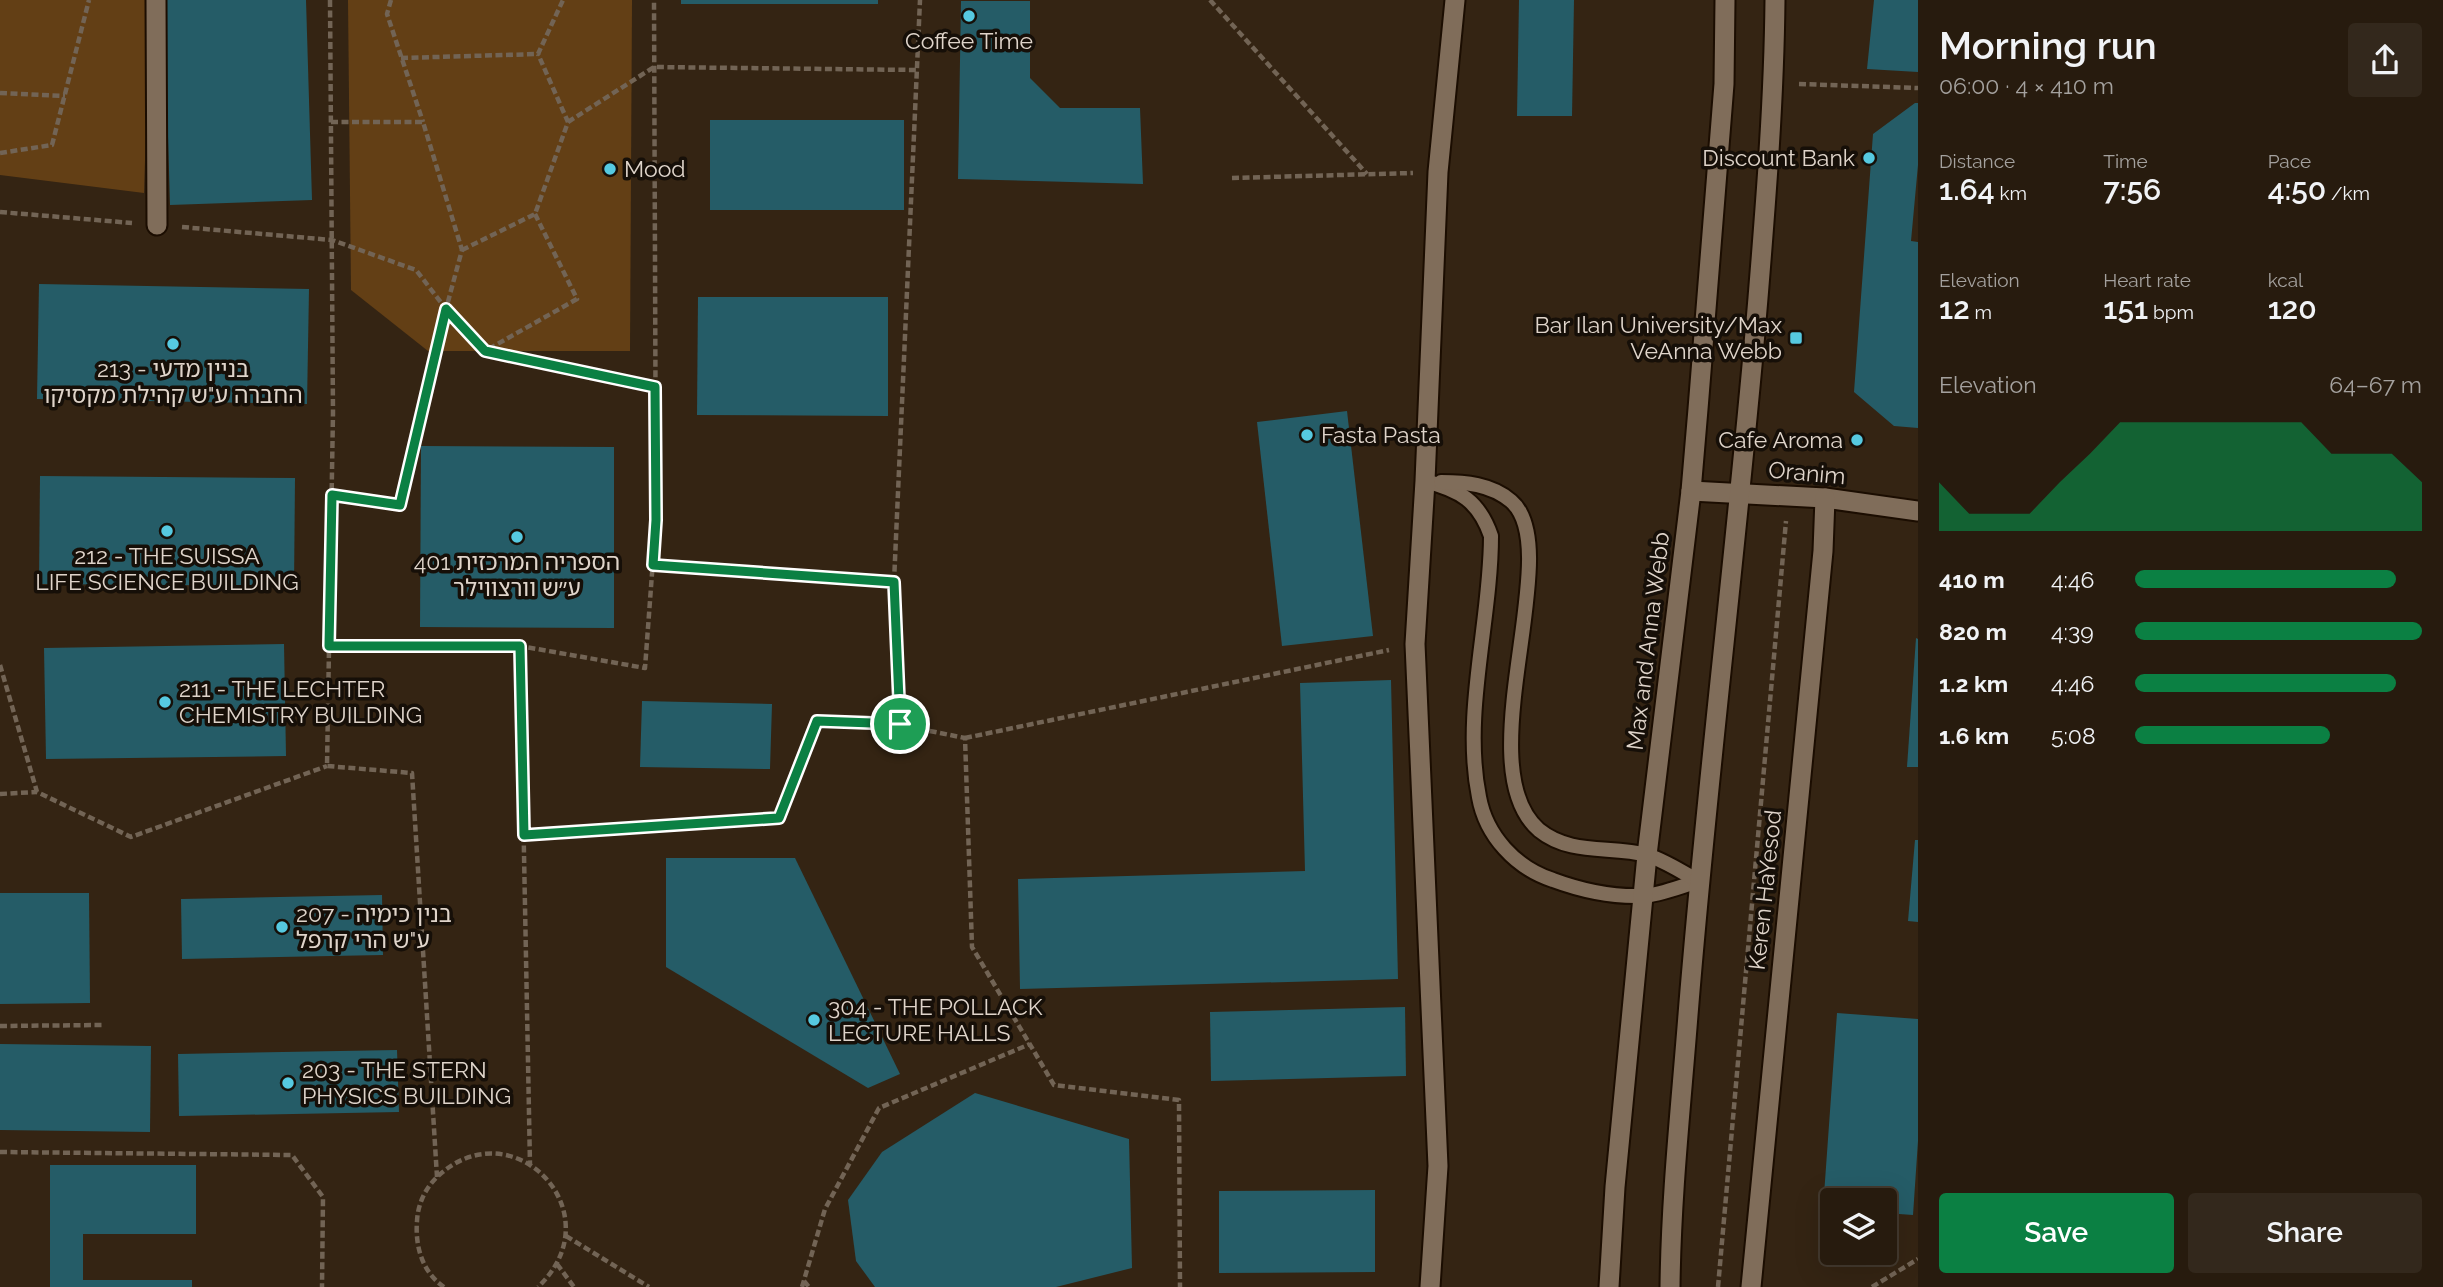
<!DOCTYPE html>
<html lang="en">
<head>
<meta charset="utf-8">
<style>
	:root { --surface:#271b0e; --page:#33281c; --text:#f1f3f6; --muted:#a4a19e; --line:#43392e; --accent:#0b8043 }
	body { margin:0; font-family:Raleway,"Noto Sans Hebrew",sans-serif; background:var(--page); color:var(--text); height:100vh; display:flex; flex-direction:column; font-size:26px; white-space:nowrap }
	* { box-sizing:border-box; margin:0 }
	p { font-size:23px; color:var(--muted) }
	.icon { flex:none; width:38px; height:38px; fill:none; stroke:currentColor; stroke-width:2; stroke-linecap:round; stroke-linejoin:round }
	.map { position:relative; flex:1; overflow:hidden }
	.side { display:flex; flex-direction:column; background:var(--surface); width:525px }
	.side>* { flex:none }
	.buttons { position:absolute; left:1820px; top:1188px; display:grid; gap:14px }
	.buttons a { display:grid; place-items:center; width:77px; height:77px; border-radius:7px; background:var(--surface); box-shadow:0 7px 28px #0002,0 0 0 2px var(--line); font-size:35px }
	.pin { position:absolute; display:grid; place-items:center; width:60px; height:60px; color:#fff; margin:-30px; border:4px solid #fff; border-radius:50%; box-shadow:0 2px 7px #0007 }
	.round { display:grid; place-items:center; flex:none; width:74px; height:74px; border-radius:7px; background:var(--page) }
	.overview { display:flex; align-items:center; justify-content:space-between; height:119px; padding:0 21px }
	h1 { font-size:38px; font-weight:600; line-height:52px }
	.figures { display:grid; grid-template-columns:repeat(3,1fr); gap:10px; height:119px; padding:7px 21px }
	.figures div { display:grid; align-content:center }
	.figures b { font-size:30px; font-weight:600 }
	.figures small { font-size:19px; font-weight:400 }
	.figures p { font-size:19px }
	.chart { height:196px; padding:14px 21px }
	.chart p { display:flex; justify-content:space-between }
	.chart svg { width:100%; height:126px; margin-top:7px; fill:var(--accent); opacity:.7 }
	.cta { display:flex; gap:14px; margin-top:auto; padding:14px 21px }
	.cta a { flex:1; height:80px; border-radius:7px; background:var(--accent); color:#fff; font-size:28px; font-weight:600; line-height:80px; text-align:center }
	.cta a+a { background:var(--page); color:var(--text) }
	ul { padding:0 21px; list-style:none; font-size:23px }
	li { display:grid; grid-template-columns:112px 84px 1fr; align-items:center; height:52px }
	li i { height:18px; border-radius:9px; background:var(--accent) }
	main { display:flex; flex:1; min-height:0 }
	.map>svg:first-child { display:block }
	.green { fill:#633f15 }
	.building { fill:#255c67 }
	.lines { fill:none; stroke-linecap:round; stroke-linejoin:round }
	.service-casing { stroke:#1b0d01; stroke-width:18 }
	.minor-casing { stroke:#1b0d01; stroke-width:23 }
	.tertiary-casing { stroke:#1b0d01; stroke-width:23 }
	.path { stroke:#726455; stroke-width:4.5; stroke-dasharray:7 3.5; stroke-linecap:butt }
	.service { stroke:#806d5a; stroke-width:14 }
	.minor { stroke:#806d5a; stroke-width:19 }
	.tertiary { stroke:#806d5a; stroke-width:19 }
	.route-casing { stroke:#fff; stroke-width:14 }
	.route { stroke:#0b8043; stroke-width:9 }
	.poi-dot { fill:#56c9e0; stroke:#160f08; stroke-width:2.5 }
	.labels { text-anchor:middle; stroke-width:7; stroke-linejoin:round; paint-order:stroke }
	.poi-label { font-size:23px; fill:#dfd4ca; stroke:#160f08; text-anchor:start }
	.street-label { font-size:23px; fill:#dfd4ca; stroke:#160f08 }
</style>
</head>
<body>
<main>
<div class="map">
<svg width="1918" height="1287" viewBox="0 0 1918 1287">
	<rect width="100%" height="100%" fill="#342413"/>
	<g class="green">
		<path d="M0 0H150L144 193 0 175Z"/>
		<path d="M348 0H632L630 351H428L351 290Z"/>
	</g>
	<g class="building">
		<path d="M164 0H306L312 200 170 205Z"/>
		<rect x="681" y="0" width="197" height="4"/>
		<path d="M1519 0H1574L1572 116H1517Z"/>
		<path d="M1874 0H1918V72L1867 69Z"/>
		<path d="M961 1H1030V78L1060 108H1140L1143 184 958 179Z"/>
		<path d="M1915 103H1918V165L1911 241 1918 242V428L1894 426 1854 392 1873 134Z"/>
		<rect x="710" y="120" width="194" height="90"/>
		<path d="M39 284 309 289 307 404 37 399Z"/>
		<path d="M698 297H888V416L697 415Z"/>
		<path d="M1347 411 1373 636 1282 646 1257 422Z"/>
		<path d="M421 446 614 447V628L420 627Z"/>
		<path d="M40 476 295 478 294 586 39 584Z"/>
		<path d="M1916 638 1918 639V767H1907Z"/>
		<path d="M284 644 286 756 46 759 44 648Z"/>
		<path d="M1391 680 1398 979 1020 989 1018 879 1305 871 1300 683Z"/>
		<path d="M642 701 772 704 770 769 640 767Z"/>
		<path d="M1915 840H1918V922L1908 921Z"/>
		<path d="M666 858H795L900 1074 868 1088 666 967Z"/>
		<path d="M0 893H89L90 1003 0 1004Z"/>
		<path d="M382 895 383 955 182 959 181 899Z"/>
		<path d="M1405 1007 1406 1076 1211 1081 1210 1012Z"/>
		<path d="M1837 1013 1918 1019V1141L1913 1215 1885 1213V1200H1832V1209H1823Z"/>
		<path d="M0 1044 151 1046 150 1132 0 1130Z"/>
		<path d="M397 1050 399 1112 179 1116 178 1054Z"/>
		<path d="M975 1093 1129 1139 1132 1268 1056 1287H875L856 1261 848 1200 882 1152Z"/>
		<path d="M50 1165H196V1234H83V1280H192V1287H50Z"/>
		<path d="M1375 1190V1272L1219 1273V1191Z"/>
	</g>
	<g class="lines">
		<g class="service-casing">
			<g id="service">
				<path d="M1425 481C1460 490 1479 501 1491 536 1491 621 1462 713 1479 797 1486 836 1516 868 1553 880 1580 890 1613 897 1642 896 1661 895 1681 886 1699 881"/>
				<path d="M1441 482C1465 482 1491 484 1511 501 1568 549 1465 766 1539 830 1571 856 1611 845 1647 855 1664 860 1683 873 1699 881"/>
			</g>
		</g>
		<g class="minor-casing">
			<g id="minor">
				<path d="M156 0 157 225"/>
				<path d="M1691 491 1825 498 1918 511"/>
				<path d="M1430 1287 1438 1166 1415 644 1425 481 1438 172 1455 0"/>
				<path d="M1751 1287 1823 551 1825 498"/>
			</g>
		</g>
		<g class="tertiary-casing">
			<g id="tertiary">
				<path d="M1609 1287 1615 1187 1647 855 1691 491 1698 409 1724 84 1725 0"/>
				<path d="M1670 1287C1671 1196 1681 1105 1688 1015 1707 776 1738 537 1758 298 1766 199 1774 100 1775 0"/>
			</g>
		</g>
		<g class="path">
			<path d="M330 0 333 413 327 766 412 773 437 1177"/>
			<path d="M391 0 387 14 423 122"/>
			<path d="M1210 0 1367 174"/>
			<path d="M401 58 538 54 563 0"/>
			<path d="M1799 84 1918 88"/>
			<path d="M0 93 65 96"/>
			<path d="M331 122H423L462 250 446 309 485 351"/>
			<path d="M568 122 654 67 917 70"/>
			<path d="M0 153 52 145 89 0"/>
			<path d="M1232 178 1413 173"/>
			<path d="M0 212 132 223"/>
			<path d="M535 214 577 299 485 351 655 387"/>
			<path d="M182 227 332 240 416 270 446 309 400 505 332 495"/>
			<path d="M462 250 535 214 568 122 538 54"/>
			<path d="M653 565 894 582 920 0"/>
			<path d="M894 582 900 725"/>
			<path d="M329 646H520L645 668 656 520 654 0"/>
			<path d="M520 646 530 1165"/>
			<path d="M0 665 37 792 131 837 327 766"/>
			<path d="M965 738 1389 650"/>
			<path d="M0 794 37 792"/>
			<path d="M524 835 779 818 818 721 900 725 965 738 972 947 1054 1085 1179 1100 1180 1287"/>
			<path d="M0 1026 102 1025"/>
			<path d="M0 1152 292 1155 323 1197 322 1287"/>
			<path d="M566 1236 649 1287"/>
			<path d="M557 1264 574 1287"/>
			<path d="M804 1281 809 1287"/>
			<path d="M444 1287C422 1272 415 1246 417 1221 418 1201 428 1183 444 1171 518 1112 614 1215 538 1287"/>
			<path d="M802 1287 825 1209 879 1108 1030 1044"/>
			<path d="M1718 1287 1786 521"/>
			<path d="M1872 1287 1918 1259"/>
		</g>
		<use href="#service" class="service"/>
		<use href="#minor" class="minor"/>
		<use href="#tertiary" class="tertiary"/>
	</g>
	<g class="lines">
		<g class="route-casing">
			<path id="route" d="M446 309 485 351 655 387 656 520 653 565 894 582 900 724 817 721 779 818 524 835 520 646H329L332 495 400 505Z"/>
		</g>
		<use href="#route" class="route"/>
	</g>
	<g class="poi-dot">
		<circle cx="969" cy="16" r="7"/>
		<circle cx="1869" cy="158" r="7"/>
		<circle cx="610" cy="169" r="7"/>
		<rect x="1789" y="331" width="14" height="14" rx="3.5"/>
		<circle cx="173" cy="344" r="7"/>
		<circle cx="1307" cy="435" r="7"/>
		<circle cx="1857" cy="440" r="7"/>
		<circle cx="167" cy="531" r="7"/>
		<circle cx="517" cy="537" r="7"/>
		<circle cx="165" cy="702" r="7"/>
		<circle cx="282" cy="927" r="7"/>
		<circle cx="814" cy="1020" r="7"/>
		<circle cx="288" cy="1083" r="7"/>
	</g>
	<g class="labels">
		<g class="poi-label">
			<text x="969" y="49" text-anchor="middle">Coffee Time</text>
			<text x="1855" y="166" text-anchor="end">Discount Bank</text>
			<text x="624" y="177">Mood</text>
			<text x="1782" y="333" text-anchor="end">Bar Ilan University/Max<tspan x="1782" dy="26">VeAnna Webb</tspan></text>
			<text x="173" y="377" text-anchor="middle">213 - בניין מדעי<tspan x="173" dy="26">החברה ע"ש קהילת מקסיקו</tspan></text>
			<text x="1321" y="443">Fasta Pasta</text>
			<text x="1843" y="448" text-anchor="end">Cafe Aroma</text>
			<text x="167" y="564" text-anchor="middle">212 - THE SUISSA<tspan x="167" dy="26">LIFE SCIENCE BUILDING</tspan></text>
			<text x="517" y="570" text-anchor="middle">401 הספריה המרכזית<tspan x="517" dy="26">ע״ש וורצווילר</tspan></text>
			<text x="179" y="697">211 - THE LECHTER<tspan x="179" dy="26">CHEMISTRY BUILDING</tspan></text>
			<text x="296" y="922">207 - בנין כימיה<tspan x="296" dy="26">ע"ש הרי קרפל</tspan></text>
			<text x="828" y="1015">304 - THE POLLACK<tspan x="828" dy="26">LECTURE HALLS</tspan></text>
			<text x="302" y="1078">203 - THE STERN<tspan x="302" dy="26">PHYSICS BUILDING</tspan></text>
		</g>
		<g class="street-label">
			<text transform="translate(1807 473) rotate(5)" y="8">Oranim</text>
			<text transform="translate(1648 641) rotate(-83)" y="8">Max and Anna Webb</text>
			<text transform="translate(1765 890) rotate(-84)" y="8">Keren HaYesod</text>
		</g>
	</g>
</svg>
<div class="buttons">
<a><svg class="icon" aria-label="layers" viewBox="0 0 24 24"><path d="M12 4l9 5-9 5-9-5zM3 14l9 5 9-5"/></svg></a>
</div>
<div class="pin" style="left:900px;top:724px;background:#1e9e55"><svg class="icon" aria-label="arrive" viewBox="0 0 24 24"><path d="M6 21V4h12l-3 4 3 4H6"/></svg></div>
</div>
<section class="side">
<div class="overview"><div><h1>Morning run</h1><p>06:00 · 4 × 410 m</p></div><a class="round"><svg class="icon" aria-label="share" viewBox="0 0 24 24"><path d="M12 15V3M7 8l5-5 5 5M5 13v7h14v-7"/></svg></a></div>
<div class="figures">
<div><p>Distance</p><b>1.64<small> km</small></b></div>
<div><p>Time</p><b>7:56</b></div>
<div><p>Pace</p><b>4:50<small> /km</small></b></div>
</div>
<div class="figures">
<div><p>Elevation</p><b>12<small> m</small></b></div>
<div><p>Heart rate</p><b>151<small> bpm</small></b></div>
<div><p>kcal</p><b>120</b></div>
</div>
<div class="chart"><p><span>Elevation</span>64–67 m</p>
<svg viewBox="0 0 160 44" preserveAspectRatio="none"><path d="M0 44V27L10 38L20 38L30 38L40 27L50 17L60 6L70 6L80 6L90 6L100 6L110 6L120 6L130 17L140 17L150 17L160 27V44z"/></svg>
</div>
<ul>
<li><b>410 m</b>4:46<i style="width:91%"></i></li>
<li><b>820 m</b>4:39<i style="width:100%"></i></li>
<li><b>1.2 km</b>4:46<i style="width:91%"></i></li>
<li><b>1.6 km</b>5:08<i style="width:68%"></i></li>
</ul>
<div class="cta"><a>Save</a><a>Share</a></div>
</section>
</main>
</body>
</html>
